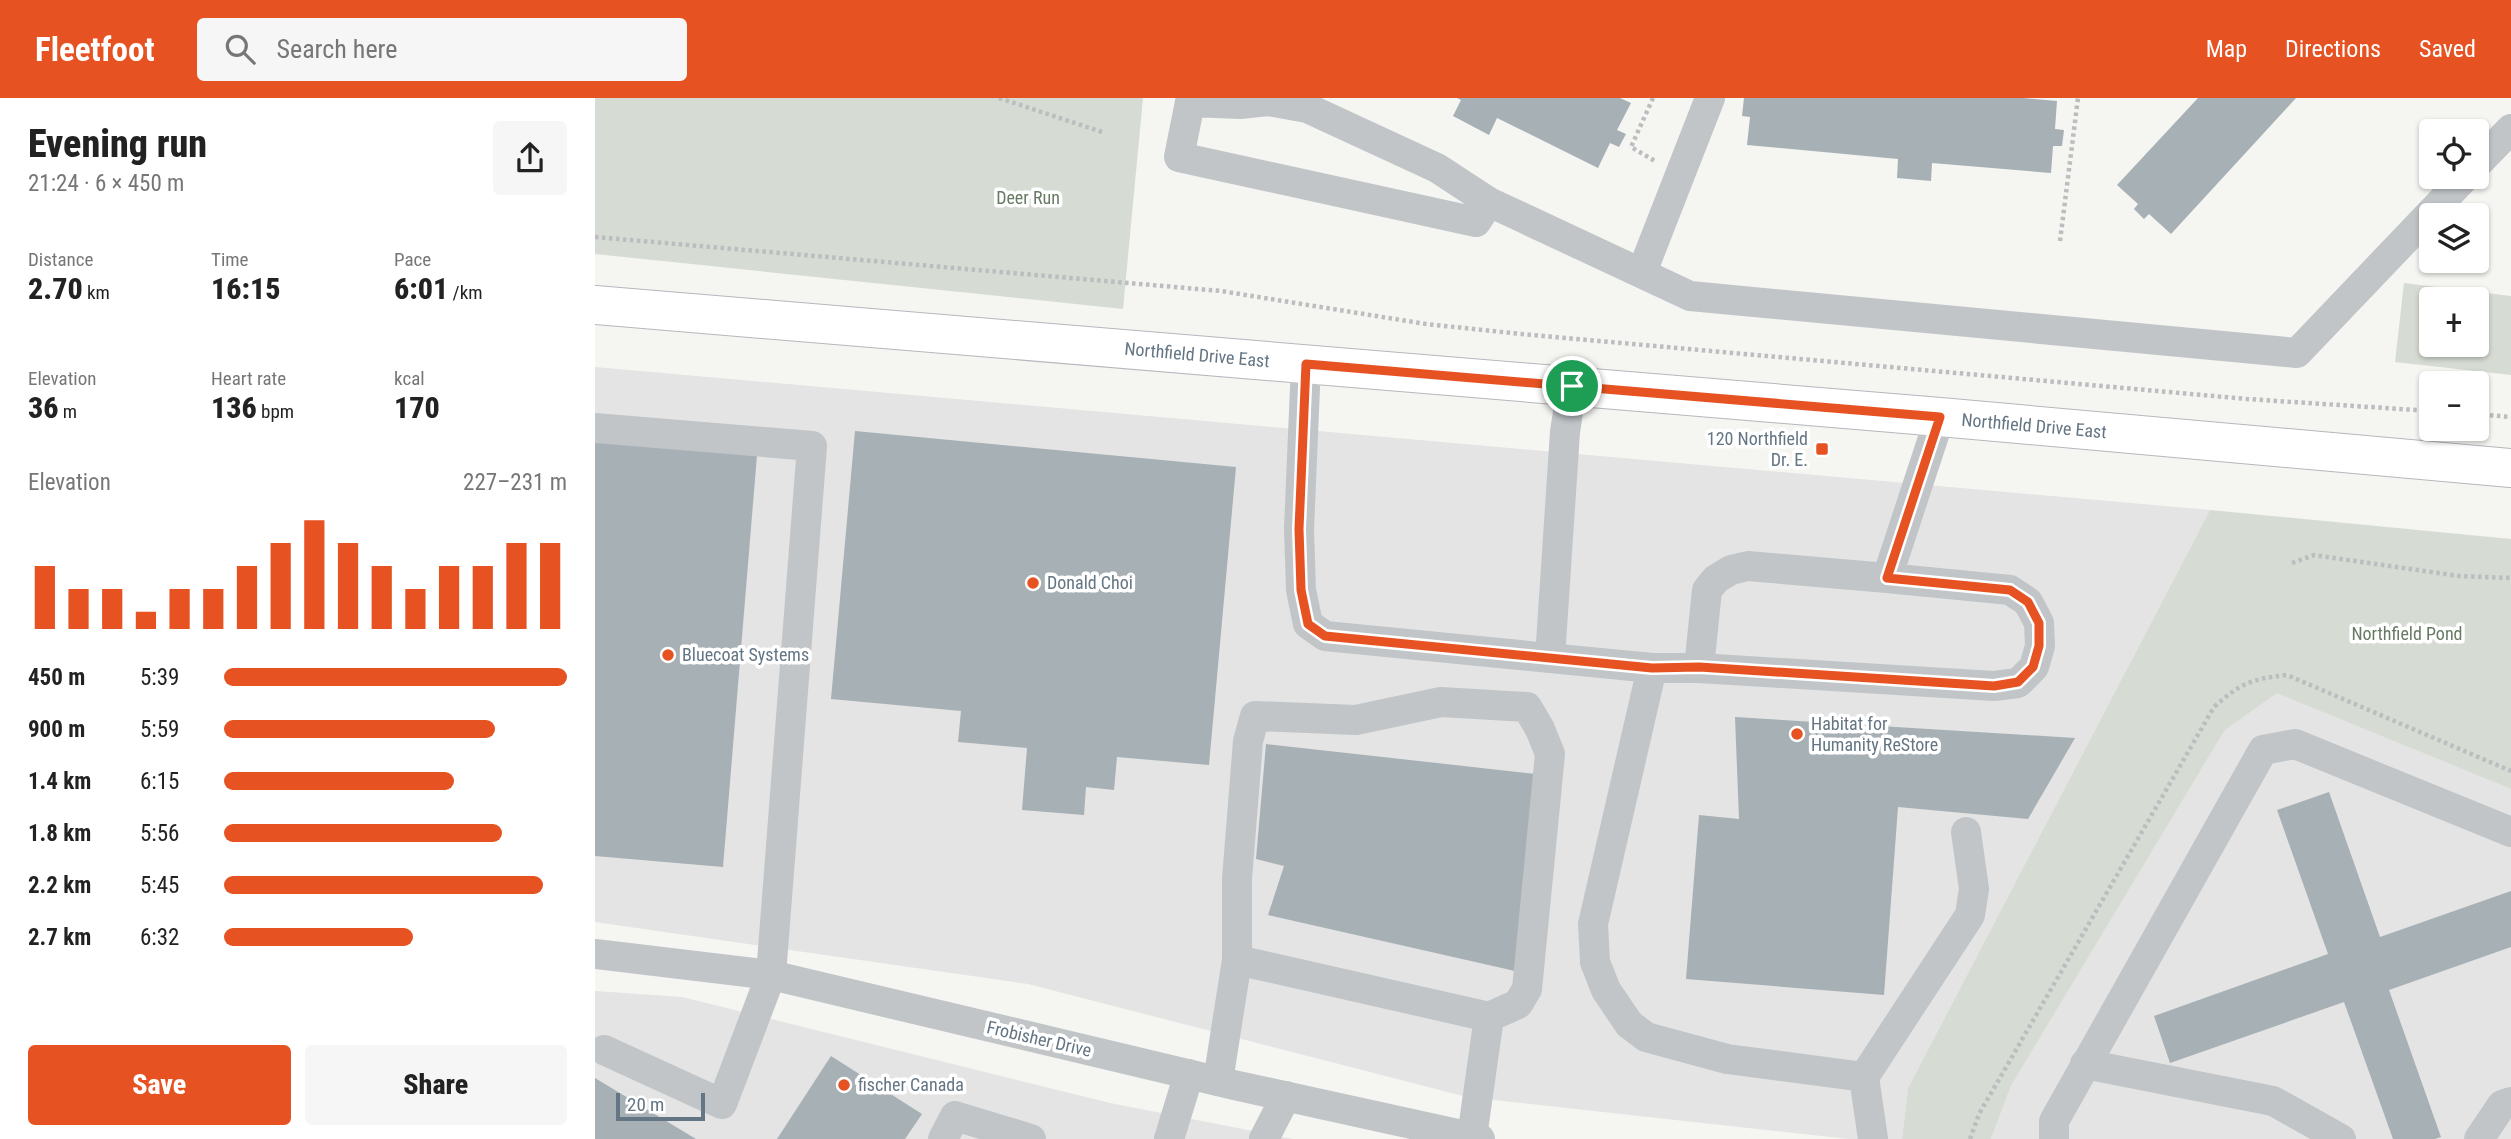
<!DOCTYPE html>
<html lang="en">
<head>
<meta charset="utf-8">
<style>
	:root { --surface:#fff; --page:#f6f6f6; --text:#222; --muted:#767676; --accent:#e65221 }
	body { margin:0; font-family:"Roboto Condensed",sans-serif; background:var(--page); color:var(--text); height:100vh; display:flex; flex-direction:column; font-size:26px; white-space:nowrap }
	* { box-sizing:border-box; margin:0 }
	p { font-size:23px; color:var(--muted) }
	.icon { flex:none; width:38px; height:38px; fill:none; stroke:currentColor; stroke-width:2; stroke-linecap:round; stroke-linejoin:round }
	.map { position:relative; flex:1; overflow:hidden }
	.drawer { display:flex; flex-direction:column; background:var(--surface); width:595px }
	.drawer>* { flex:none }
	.tools { position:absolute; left:1824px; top:21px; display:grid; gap:14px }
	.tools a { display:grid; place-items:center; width:70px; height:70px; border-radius:7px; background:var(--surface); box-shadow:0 2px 5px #0004; font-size:35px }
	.scale { position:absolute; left:21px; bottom:18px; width:89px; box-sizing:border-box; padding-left:7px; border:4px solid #647583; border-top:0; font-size:19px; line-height:24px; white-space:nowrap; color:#647583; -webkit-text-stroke:5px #fff; paint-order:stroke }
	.pin { position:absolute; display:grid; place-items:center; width:60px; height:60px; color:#fff; margin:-30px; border:4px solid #fff; border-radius:50%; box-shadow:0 2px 7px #0007 }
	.round { display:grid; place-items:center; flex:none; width:74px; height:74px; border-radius:7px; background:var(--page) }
	.head { display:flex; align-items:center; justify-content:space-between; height:119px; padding:0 28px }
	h1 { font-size:38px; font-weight:800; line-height:52px }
	.stats { display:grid; grid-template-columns:repeat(3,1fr); gap:10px; height:119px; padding:7px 28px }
	.stats div { display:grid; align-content:center }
	.stats b { font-size:30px; font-weight:800 }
	.stats small { font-size:19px; font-weight:400 }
	.stats p { font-size:19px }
	.chart { height:196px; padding:14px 28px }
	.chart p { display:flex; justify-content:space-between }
	.chart svg { width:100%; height:126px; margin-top:7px; stroke:var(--accent); stroke-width:6 }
	.button { display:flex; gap:14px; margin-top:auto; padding:14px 28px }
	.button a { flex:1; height:80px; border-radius:7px; background:var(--accent); color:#fff; font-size:28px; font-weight:800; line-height:80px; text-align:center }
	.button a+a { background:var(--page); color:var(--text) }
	ul { padding:0 28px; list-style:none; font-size:23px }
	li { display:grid; grid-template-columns:112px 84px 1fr; align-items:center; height:52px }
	li i { height:18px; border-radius:9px; background:var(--accent) }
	header { display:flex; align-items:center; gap:42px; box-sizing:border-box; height:98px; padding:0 35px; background:var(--accent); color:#fff }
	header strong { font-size:33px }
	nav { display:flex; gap:38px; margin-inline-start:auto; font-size:24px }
	.search { width:490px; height:63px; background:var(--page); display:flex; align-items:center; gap:18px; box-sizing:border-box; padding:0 24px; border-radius:7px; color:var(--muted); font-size:26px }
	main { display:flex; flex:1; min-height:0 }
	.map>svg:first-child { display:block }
	.built { fill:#e3e4e3 }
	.green { fill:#d6dcd3; fill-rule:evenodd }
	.building { fill:#a7b0b5 }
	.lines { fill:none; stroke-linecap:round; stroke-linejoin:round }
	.major-casing { stroke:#b4b8bc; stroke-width:40 }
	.path { stroke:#bbbdbf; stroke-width:4.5; stroke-dasharray:3.5 3.5; stroke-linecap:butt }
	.minor { stroke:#c1c5c8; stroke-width:30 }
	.major { stroke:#fff; stroke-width:38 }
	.route-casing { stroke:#fff; stroke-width:14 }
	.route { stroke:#e65221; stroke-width:9 }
	.poi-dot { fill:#e65221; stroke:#fff; stroke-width:2.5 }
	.labels { text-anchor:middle; stroke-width:7; stroke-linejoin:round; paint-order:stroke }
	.park-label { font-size:18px; fill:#677a63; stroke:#fff }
	.street-label { font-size:18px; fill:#647583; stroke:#fff }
	.poi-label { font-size:18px; fill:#647583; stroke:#fff; text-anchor:start }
</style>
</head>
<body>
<header>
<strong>Fleetfoot</strong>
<div class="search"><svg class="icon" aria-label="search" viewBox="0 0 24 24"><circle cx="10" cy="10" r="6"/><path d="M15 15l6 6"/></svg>Search here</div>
<nav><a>Map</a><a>Directions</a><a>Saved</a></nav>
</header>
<main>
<section class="drawer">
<div class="head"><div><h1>Evening run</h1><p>21:24 · 6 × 450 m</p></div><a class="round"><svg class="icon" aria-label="share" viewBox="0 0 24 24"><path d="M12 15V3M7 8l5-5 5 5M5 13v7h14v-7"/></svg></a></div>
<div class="stats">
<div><p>Distance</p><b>2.70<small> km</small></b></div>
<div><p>Time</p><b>16:15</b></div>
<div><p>Pace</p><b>6:01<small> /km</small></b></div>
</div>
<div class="stats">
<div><p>Elevation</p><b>36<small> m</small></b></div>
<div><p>Heart rate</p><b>136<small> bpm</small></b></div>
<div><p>kcal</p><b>170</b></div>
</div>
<div class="chart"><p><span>Elevation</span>227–231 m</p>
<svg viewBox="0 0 160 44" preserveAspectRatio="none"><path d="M5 44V22M15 44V30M25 44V30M35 44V38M45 44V30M55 44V30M65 44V22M75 44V14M85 44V6M95 44V14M105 44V22M115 44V30M125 44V22M135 44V22M145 44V14M155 44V14"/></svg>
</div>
<ul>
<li><b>450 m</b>5:39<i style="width:100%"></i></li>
<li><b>900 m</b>5:59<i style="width:79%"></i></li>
<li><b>1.4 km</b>6:15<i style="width:67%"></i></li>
<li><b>1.8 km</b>5:56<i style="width:81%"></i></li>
<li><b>2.2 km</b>5:45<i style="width:93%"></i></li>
<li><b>2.7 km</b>6:32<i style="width:55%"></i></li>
</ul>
<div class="button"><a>Save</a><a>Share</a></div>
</section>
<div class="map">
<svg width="1916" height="1041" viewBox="0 0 1916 1041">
	<rect width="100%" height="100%" fill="#f5f5f2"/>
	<g class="built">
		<path d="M0 269 1615 412 1313 990 1307 1041H1254L872 999 433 886 0 824Z"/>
		<path d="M1682 594 1916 691V1041H1396L1416 988 1630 632Z"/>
		<path d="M0 893 87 899 515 1005 698 1041H0Z"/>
	</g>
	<g class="green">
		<path d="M0 0H548L528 211 0 156Z"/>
		<path d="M1809 185 1916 198V277L1800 264ZM1836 201H1881V247H1836Z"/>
		<path d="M1615 412 1916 441V691L1682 595 1630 632 1416 988 1396 1041H1307L1313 990Z"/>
	</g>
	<g class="building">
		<path d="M862 0H1025L1036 5 1022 32 1031 36 1024 49 1015 45 1003 70 902 20 894 37 858 18 866 2Z"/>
		<path d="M1149 0H1428L1462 3 1460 31 1469 32 1467 48H1458L1456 75 1337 65 1336 83 1302 80 1303 61 1152 47 1155 19 1147 18Z"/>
		<path d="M1603 0H1701L1576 136 1554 116 1549 121 1539 111 1543 106 1522 87Z"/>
		<path d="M260 333 641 369 614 667 522 659 519 692 491 689 489 717 427 712 432 650 363 644 366 613 236 601Z"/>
		<path d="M0 343 162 357 128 769 0 758Z"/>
		<path d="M1140 619 1480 640 1433 721 1303 709 1289 897 1091 881 1104 717 1144 721Z"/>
		<path d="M671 646 941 676 920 873 673 817 689 768 661 761Z"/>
		<path d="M1734 694 1785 839 1916 793V849L1794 892 1846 1039 1840 1041H1798L1749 904 1575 965 1559 918 1733 856 1682 712Z"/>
		<path d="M236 958 327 1016 310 1041H182Z"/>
		<path d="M0 980 101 1041H0Z"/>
	</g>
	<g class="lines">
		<g class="major-casing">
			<path id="major" d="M0 207 1345 319 1916 370"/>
		</g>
		<g class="path">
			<path d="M404 0 507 34"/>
			<path d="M1058 0 1036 49 1060 63"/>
			<path d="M0 139 626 193 831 226 926 236 1652 301 1836 313"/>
			<path d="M1465 143 1483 0"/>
			<path d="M1881 316 1916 319"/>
			<path d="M1697 465 1719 457 1864 478 1916 480"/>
			<path d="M1375 1041 1384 1016 1619 609C1646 585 1656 581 1692 577L1916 673"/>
		</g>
		<g class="minor">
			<path d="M1881 67 1916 31"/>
			<path d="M894 104 881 124 584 59 595 4 645 6 673 3 712 10 842 70 894 104 1095 198 1702 255 1870 79"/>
			<path d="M1047 174 1115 0"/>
			<path d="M711 266 704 431 706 492 713 526 730 538 1057 570"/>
			<path d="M0 330 217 348 176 877 127 1006 9 952"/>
			<path d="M1292 480 1415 492 1433 504 1444 525 1445 548 1439 569 1423 585 1399 588 1104 570 1112 492 1121 481 1136 472 1153 468 1292 480 1345 319"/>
			<path d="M955 560 970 334 977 288"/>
			<path d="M1104 570H1057L998 826 1000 864 1011 892 1034 926 1051 939 1132 961 1269 979 1278 1041"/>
			<path d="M0 856 176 877 639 987 885 1041"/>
			<path d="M642 862V781L653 643 660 618 761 622 846 604 932 609 945 631 955 656 932 891 923 906 894 919"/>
			<path d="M1490 966 1678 1003 1746 1041"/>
			<path d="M1269 979 1375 817 1379 791 1371 734"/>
			<path d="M623 983 642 862 894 919 877 1039"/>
			<path d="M348 1041 360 1018 436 1041"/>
			<path d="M574 1041 594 976"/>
			<path d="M669 1041 691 998"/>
			<path d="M1459 1041V1023L1668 652 1700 646 1916 734"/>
			<path d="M1884 1041 1907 1007 1916 1004"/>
		</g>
		<use href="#major" class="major"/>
	</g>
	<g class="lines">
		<g class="route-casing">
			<path id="route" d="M711 266 1345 319 1292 480 1415 492 1433 504 1444 525V548L1438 569 1423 584 1399 588 1104 569 1057 570 730 538 713 526 706 492 704 431Z"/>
		</g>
		<use href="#route" class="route"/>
	</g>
	<g class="poi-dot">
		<rect x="1220" y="344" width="14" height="14" rx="3.5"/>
		<circle cx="438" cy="485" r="7"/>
		<circle cx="73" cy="557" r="7"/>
		<circle cx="1202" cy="636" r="7"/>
		<circle cx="249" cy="987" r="7"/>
	</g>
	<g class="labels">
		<g class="park-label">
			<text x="433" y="106">Deer Run</text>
			<text x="1812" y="542">Northfield Pond</text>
		</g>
		<g class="street-label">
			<text transform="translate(602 257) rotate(5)" y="6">Northfield Drive East</text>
			<text transform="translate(1439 328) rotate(5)" y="6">Northfield Drive East</text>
			<text transform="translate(444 941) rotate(13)" y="6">Frobisher Drive</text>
		</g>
		<g class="poi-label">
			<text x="1213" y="347" text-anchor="end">120 Northfield<tspan x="1213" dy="21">Dr. E.</tspan></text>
			<text x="452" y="491">Donald Choi</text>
			<text x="87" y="563">Bluecoat Systems</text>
			<text x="1216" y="632">Habitat for<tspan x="1216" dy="21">Humanity ReStore</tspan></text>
			<text x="263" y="993">fischer Canada</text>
		</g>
	</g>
</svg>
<div class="tools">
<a><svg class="icon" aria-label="locate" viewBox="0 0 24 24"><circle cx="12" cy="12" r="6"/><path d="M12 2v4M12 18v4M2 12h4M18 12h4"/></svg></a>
<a><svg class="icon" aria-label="layers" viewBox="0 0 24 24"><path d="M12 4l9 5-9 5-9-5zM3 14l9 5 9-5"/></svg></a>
<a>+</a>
<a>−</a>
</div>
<div class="scale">20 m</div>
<div class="pin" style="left:977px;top:288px;background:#1e9e55"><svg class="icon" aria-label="arrive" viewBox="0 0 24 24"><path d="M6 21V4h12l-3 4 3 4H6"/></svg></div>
</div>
</main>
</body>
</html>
